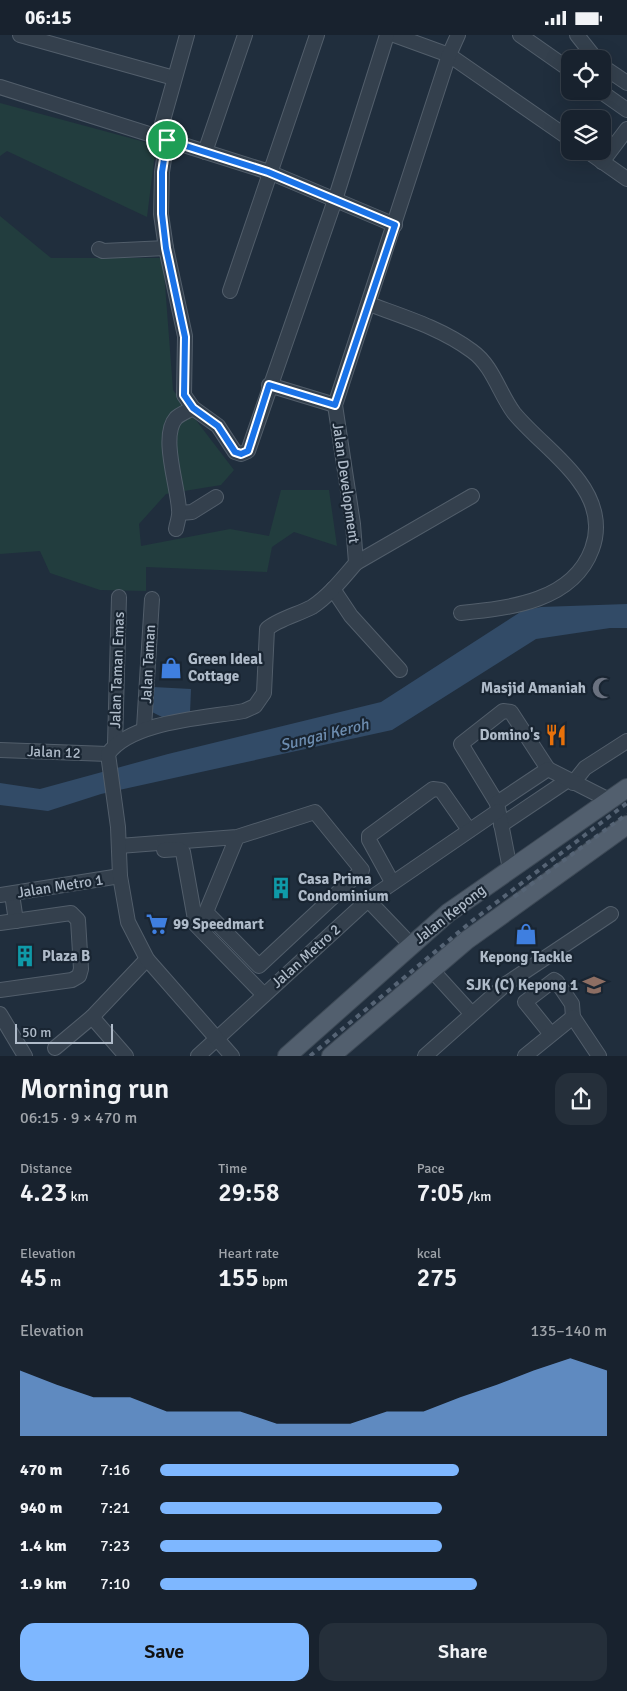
<!DOCTYPE html>
<html lang="en">
<head>
<meta charset="utf-8">
<style>
	:root { --surface:#18222e; --page:#252f3a; --text:#f1f3f6; --muted:#9fa4aa; --line:#363f4a; --accent:#7eb7ff }
	body { margin:0; font-family:Signika,sans-serif; background:var(--page); color:var(--text); height:100vh; display:flex; flex-direction:column; font-size:19px; white-space:nowrap }
	* { box-sizing:border-box; margin:0 }
	p { font-size:16px; color:var(--muted) }
	.icon { flex:none; width:28px; height:28px; fill:none; stroke:currentColor; stroke-width:2; stroke-linecap:round; stroke-linejoin:round }
	.map { position:relative; height:1021px; overflow:hidden }
	.drawer { display:flex; flex-direction:column; background:var(--surface); flex:1 }
	.drawer>* { flex:none }
	.controls { position:absolute; left:561px; top:15px; display:grid; gap:10px }
	.controls a { display:grid; place-items:center; width:50px; height:50px; border-radius:10px; background:var(--surface); box-shadow:0 5px 20px #0002,0 0 0 1px var(--line); font-size:25px }
	.scale { position:absolute; left:15px; bottom:12px; width:98px; box-sizing:border-box; padding-left:5px; border:2px solid #afbbc9; border-top:0; font-size:14px; line-height:18px; white-space:nowrap; color:#afbbc9; -webkit-text-stroke:4px #192532; paint-order:stroke }
	.pin { position:absolute; display:grid; place-items:center; width:42px; height:42px; color:#fff; margin:-21px; border:2px solid #fff; border-radius:50%; box-shadow:0 1px 5px #0007 }
	.round { display:grid; place-items:center; flex:none; width:52px; height:52px; border-radius:15px; background:var(--page) }
	.summary { display:flex; align-items:center; justify-content:space-between; height:85px; padding:0 20px }
	h1 { font-size:28px; font-weight:600; line-height:38px }
	.figures { display:grid; grid-template-columns:repeat(3,1fr); gap:8px; height:85px; padding:5px 20px }
	.figures div { display:grid; align-content:center }
	.figures b { font-size:25px; font-weight:600 }
	.figures small { font-size:14px; font-weight:400 }
	.figures p { font-size:14px }
	.chart { height:140px; padding:10px 20px }
	.chart p { display:flex; justify-content:space-between }
	.chart svg { width:100%; height:90px; margin-top:5px; fill:var(--accent); opacity:.7 }
	.cta { display:flex; gap:10px; margin-top:auto; padding:10px 20px }
	.cta a { flex:1; height:58px; border-radius:15px; background:var(--accent); color:#111; font-size:20px; font-weight:600; line-height:58px; text-align:center }
	.cta a+a { background:var(--page); color:var(--text) }
	ul { padding:0 20px; list-style:none; font-size:16px }
	li { display:grid; grid-template-columns:80px 60px 1fr; align-items:center; height:38px }
	li i { height:12px; border-radius:6px; background:var(--accent) }
	.status { display:flex; justify-content:space-between; align-items:center; height:35px; padding:0 25px; background:var(--surface); direction:ltr }
	.status svg { height:14px; fill:currentColor }
	.map>svg:first-child { display:block }
	.green { fill:#223d3e }
	.water { fill:#324b67 }
	.lines { fill:none; stroke-linecap:round; stroke-linejoin:round }
	.minor-casing { stroke:#525e6b; stroke-width:16 }
	.major-casing { stroke:#3d4956; stroke-width:20 }
	.minor { stroke:#34404d; stroke-width:14 }
	.major { stroke:#525f6e; stroke-width:18 }
	.rail { stroke:#566475; stroke-width:4; stroke-dasharray:5 5; stroke-linecap:butt }
	.route-casing { stroke:#fff; stroke-width:10 }
	.route { stroke:#1a73e8; stroke-width:6 }
	.labels { text-anchor:middle; stroke-width:4.5; stroke-linejoin:round; paint-order:stroke }
	.street-label { font-size:15px; fill:#afbbc9; stroke:#192532 }
	.poi-label { font-size:15px; font-weight:bold; fill:#afbbc9; stroke:#192532; text-anchor:start }
	.water-label { font-size:16px; font-style:italic; fill:#6d8db0; stroke:#192532 }
</style>
</head>
<body>
<div class="status"><b>06:15</b><svg viewBox="0 0 49 12"><path d="M0 12V9h3v3zM5 12V6h3v6zM10 12V3h3v9zM15 12V0h3v12zM26 1h20v11H26zM47 4h2v5h-2z"/></svg></div>
<div class="map">
<svg width="627" height="1021" viewBox="0 0 627 1021">
	<rect width="100%" height="100%" fill="#202e3d"/>
	<g class="green">
		<path d="M0 68 156 110 147 182 7 116 0 121Z"/>
		<path d="M0 181 51 223H163L173 355 234 435 221 450 166 459 139 489 141 511 230 494 269 501 281 455H329L337 511 294 497 272 512 267 537 146 532V556L100 555 50 538 40 516 0 519Z"/>
	</g>
	<g class="water">
		<path d="M627 569V593H610L536 604 392 695 101 759 48 776 0 770V748L40 754 168 719 381 667 522 576 541 572Z"/>
		<path d="M153 652 191 654 190 678 164 683 152 677Z"/>
	</g>
	<g class="lines">
		<g class="minor-casing">
			<g id="minor">
				<path d="M20 0 174 43"/>
				<path d="M394 0 449 20 570 104"/>
				<path d="M520 0 570 35"/>
				<path d="M577 0 596 24"/>
				<path d="M602 31 627 48"/>
				<path d="M0 52 269 137 395 190"/>
				<path d="M600 56 627 75"/>
				<path d="M158 103 187 0"/>
				<path d="M167 105 162 137 161 179 166 213 185 301 184 360 193 373 218 391 235 417 241 419 248 416 335 165 387 0"/>
				<path d="M587 116 627 144"/>
				<path d="M205 117 245 0"/>
				<path d="M602 127 627 94"/>
				<path d="M99 214 103 216 166 213"/>
				<path d="M230 256 317 0"/>
				<path d="M369 269C404 282 441 293 472 316 493 331 499 358 514 378 534 402 561 421 579 446 594 466 601 490 592 514 573 566 511 573 461 578"/>
				<path d="M269 350 335 370"/>
				<path d="M180 478 192 477 216 462"/>
				<path d="M176 494C177 488 180 481 179 475 178 451 160 401 176 383 180 379 188 376 193 373"/>
				<path d="M356 528 472 461"/>
				<path d="M333 554 351 581 400 635"/>
				<path d="M144 693 152 564"/>
				<path d="M115 709 119 562"/>
				<path d="M0 715 108 719"/>
				<path d="M573 748 585 733 627 706"/>
				<path d="M497 768 461 709 503 676 511 677 548 734"/>
				<path d="M501 790 568 745"/>
				<path d="M119 811 237 802 315 777 362 835 259 931 206 877 237 802"/>
				<path d="M164 815 179 814 183 817 196 890 264 960"/>
				<path d="M510 834 497 768 548 734 609 765"/>
				<path d="M392 847 369 805V801L433 754 441 755 469 795"/>
				<path d="M12 859 16 886"/>
				<path d="M0 860 120 841"/>
				<path d="M368 865 411 910"/>
				<path d="M0 888 71 878 78 885 81 934 79 941 72 945 0 955"/>
				<path d="M431 934 471 978"/>
				<path d="M0 979 25 1021"/>
				<path d="M92 982 126 1021"/>
				<path d="M550 998 525 967 554 945 557 947 572 969 573 982 599 1021"/>
				<path d="M55 1013 92 982 147 924"/>
				<path d="M198 1021 368 865 498 776"/>
				<path d="M232 1021 147 924 128 887 120 841 118 792 108 719C131 686 206 683 244 676L255 671 264 658 267 594C276 585 299 579 312 572 329 561 343 543 356 528L353 489 335 370 449 20 458 0"/>
				<path d="M425 1021 506 949 611 879"/>
				<path d="M525 1021 573 982"/>
			</g>
		</g>
		<g class="major-casing">
			<g id="major">
				<path d="M287 1021 448 878 627 753"/>
				<path d="M331 1021 467 905 627 790"/>
			</g>
		</g>
		<use href="#minor" class="minor"/>
		<use href="#major" class="major"/>
		<g class="rail">
			<path d="M514 862 627 779"/>
			<path d="M310 1021 472 886 627 768"/>
		</g>
	</g>
	<g class="lines">
		<g class="route-casing">
			<path id="route" d="M167 105 268 137 395 190 335 370 269 350 248 416 241 419 235 417 218 391 193 373 184 360 185 302 166 213 162 179V137Z"/>
		</g>
		<use href="#route" class="route"/>
	</g>
	<defs>
		<g id="shop-bare" transform="scale(1.725)"><path d="M-5-2.5h2.3a2.7 3.5 0 0 1 5.4 0H5L5.5 6h-11ZM-1.5-2.5h3a1.5 2.3 0 0 0-3 0Z" fill="#3f7fe0" stroke="#192532" stroke-width="2.5" paint-order="stroke"/></g>
		<g id="mosque-bare" transform="scale(1.725)"><path d="M3.5-4.9A6 6 0 1 0 3.5 4.9A5 5 0 1 1 3.5-4.9Z" fill="#6b7280" stroke="#192532" stroke-width="2.5" paint-order="stroke"/></g>
		<g id="restaurant-bare" transform="scale(1.725)"><path d="M-5-6h1v4h1v-4h1v4h1v-4h1v5L-1.5 .5V6h-2V.5L-5-1ZM5-6V6H3V1.5H1.5Q1.5-4 5-6Z" fill="#e8710a" stroke="#192532" stroke-width="2.5" paint-order="stroke"/></g>
		<g id="building-bare" transform="scale(1.725)"><path d="M-4-6H4V6H1V3H-1V6H-4ZM-2.5-4.3h1.7v1.8h-1.7ZM.8-4.3h1.7v1.8H.8ZM-2.5-1h1.7V.8h-1.7ZM.8-1h1.7V.8H.8Z" fill="#0f9aa8" stroke="#192532" stroke-width="2.5" paint-order="stroke"/></g>
		<g id="supermarket-bare" transform="scale(1.725)"><path d="M-6-5.5h2.5l.6 2H6L4.5 2H-2.5L-4.4-4H-6ZM-1.5 3.2a1.3 1.3 0 1 0 .1 0ZM3 3.2a1.3 1.3 0 1 0 .1 0Z" fill="#3f7fe0" stroke="#192532" stroke-width="2.5" paint-order="stroke"/></g>
		<g id="school-bare" transform="scale(1.725)"><path d="M0-5L7-2L0 1L-7-2ZM-4 1L0 2.5L4 1V4Q0 6-4 4Z" fill="#8d6e63" stroke="#192532" stroke-width="2.5" paint-order="stroke"/></g>
	</defs>
	<g fill-rule="evenodd">
		<use href="#shop-bare" x="171" y="633"/>
		<use href="#mosque-bare" x="603" y="653"/>
		<use href="#restaurant-bare" x="556" y="700"/>
		<use href="#building-bare" x="281" y="853"/>
		<use href="#supermarket-bare" x="157" y="889"/>
		<use href="#shop-bare" x="526" y="899"/>
		<use href="#building-bare" x="25" y="921"/>
		<use href="#school-bare" x="594" y="950"/>
	</g>
	<g class="labels">
		<g class="street-label">
			<text transform="translate(346 448) rotate(82)" y="5">Jalan Development</text>
			<text transform="translate(148 629) rotate(-87)" y="5">Jalan Taman</text>
			<text transform="translate(117 635) rotate(-88)" y="5">Jalan Taman Emas</text>
			<text transform="translate(54 717) rotate(2)" y="5">Jalan 12</text>
			<text transform="translate(60 851) rotate(-9)" y="5">Jalan Metro 1</text>
			<text transform="translate(450 879) rotate(-38)" y="5">Jalan Kepong</text>
			<text transform="translate(306 921) rotate(-42)" y="5">Jalan Metro 2</text>
		</g>
		<g class="poi-label">
			<text x="188" y="629">Green Ideal<tspan x="188" dy="17">Cottage</tspan></text>
			<text x="586" y="658" text-anchor="end">Masjid Amaniah</text>
			<text x="540" y="705" text-anchor="end">Domino's</text>
			<text x="298" y="849">Casa Prima<tspan x="298" dy="17">Condominium</tspan></text>
			<text x="173" y="894">99 Speedmart</text>
			<text x="42" y="926">Plaza B</text>
			<text x="526" y="927" text-anchor="middle">Kepong Tackle</text>
			<text x="578" y="955" text-anchor="end">SJK (C) Kepong 1</text>
		</g>
		<g class="water-label">
			<text transform="translate(324 699) rotate(-14)" y="6">Sungai Keroh</text>
		</g>
	</g>
</svg>
<div class="controls">
<a><svg class="icon" aria-label="locate" viewBox="0 0 24 24"><circle cx="12" cy="12" r="6"/><path d="M12 2v4M12 18v4M2 12h4M18 12h4"/></svg></a>
<a><svg class="icon" aria-label="layers" viewBox="0 0 24 24"><path d="M12 4l9 5-9 5-9-5zM3 14l9 5 9-5"/></svg></a>
</div>
<div class="scale">50 m</div>
<div class="pin" style="left:167px;top:105px;background:#1e9e55"><svg class="icon" aria-label="arrive" viewBox="0 0 24 24"><path d="M6 21V4h12l-3 4 3 4H6"/></svg></div>
</div>
<section class="drawer">
<div class="summary"><div><h1>Morning run</h1><p>06:15 · 9 × 470 m</p></div><a class="round"><svg class="icon" aria-label="share" viewBox="0 0 24 24"><path d="M12 15V3M7 8l5-5 5 5M5 13v7h14v-7"/></svg></a></div>
<div class="figures">
<div><p>Distance</p><b>4.23<small> km</small></b></div>
<div><p>Time</p><b>29:58</b></div>
<div><p>Pace</p><b>7:05<small> /km</small></b></div>
</div>
<div class="figures">
<div><p>Elevation</p><b>45<small> m</small></b></div>
<div><p>Heart rate</p><b>155<small> bpm</small></b></div>
<div><p>kcal</p><b>275</b></div>
</div>
<div class="chart"><p><span>Elevation</span>135–140 m</p>
<svg viewBox="0 0 160 44" preserveAspectRatio="none"><path d="M0 44V12L10 19L20 25L30 25L40 32L50 32L60 32L70 38L80 38L90 38L100 32L110 32L120 25L130 19L140 12L150 6L160 12V44z"/></svg>
</div>
<ul>
<li><b>470 m</b>7:16<i style="width:67%"></i></li>
<li><b>940 m</b>7:21<i style="width:63%"></i></li>
<li><b>1.4 km</b>7:23<i style="width:63%"></i></li>
<li><b>1.9 km</b>7:10<i style="width:71%"></i></li>
</ul>
<div class="cta"><a>Save</a><a>Share</a></div>
</section>
</body>
</html>
